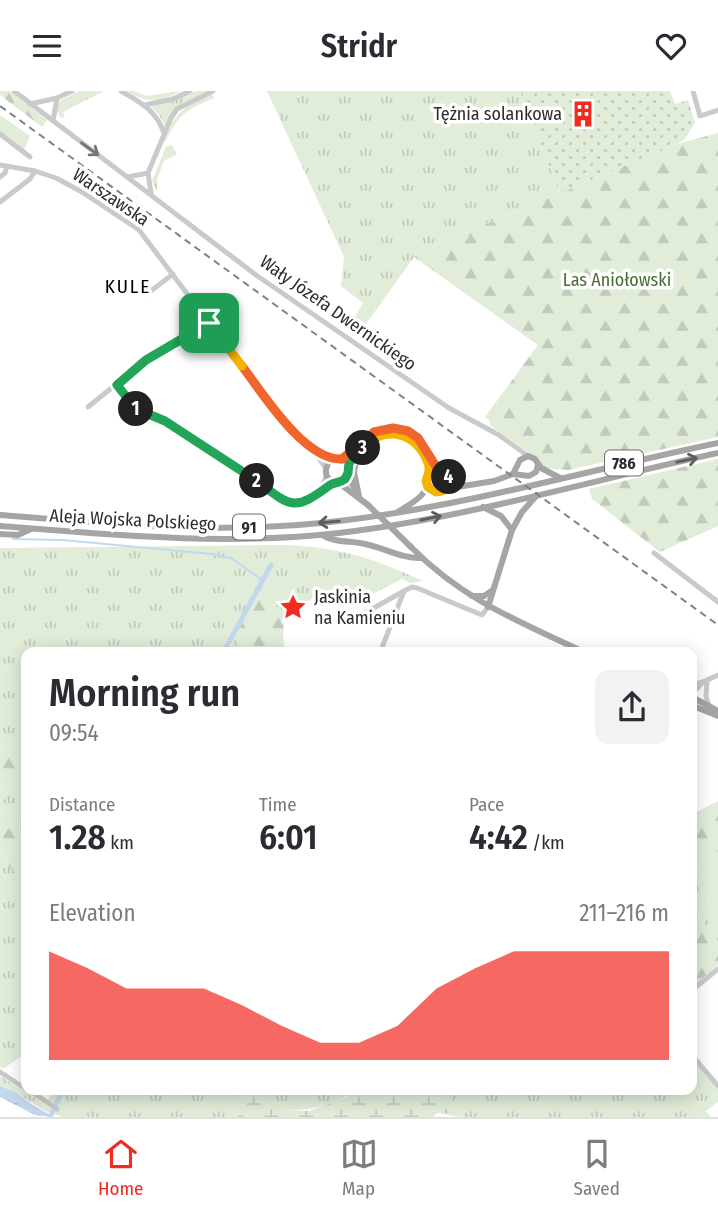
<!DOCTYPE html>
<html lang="en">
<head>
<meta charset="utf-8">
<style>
	:root { --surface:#fff; --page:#f2f2f3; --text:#2b2b33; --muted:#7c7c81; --line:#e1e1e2; --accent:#f22b21 }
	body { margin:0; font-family:"Fira Sans Condensed",sans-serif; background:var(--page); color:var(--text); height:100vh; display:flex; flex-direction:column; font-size:26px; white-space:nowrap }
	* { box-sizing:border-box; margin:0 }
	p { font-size:23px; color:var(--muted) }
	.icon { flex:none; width:38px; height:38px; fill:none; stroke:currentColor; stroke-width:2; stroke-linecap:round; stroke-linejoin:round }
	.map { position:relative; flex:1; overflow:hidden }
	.side { position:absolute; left:21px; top:556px; width:676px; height:448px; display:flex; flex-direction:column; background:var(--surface); border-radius:14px; box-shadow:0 4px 18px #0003 }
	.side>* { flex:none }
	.pin { position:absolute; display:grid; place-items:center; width:60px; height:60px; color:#fff; margin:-30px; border-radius:14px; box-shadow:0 4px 10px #0006 }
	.km { position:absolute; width:35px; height:35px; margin:-18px; border-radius:50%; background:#222; color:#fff; font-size:19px; line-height:35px; text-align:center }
	.round { display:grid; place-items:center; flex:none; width:74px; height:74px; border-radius:14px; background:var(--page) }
	.summary { display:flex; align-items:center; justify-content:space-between; height:119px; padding:0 28px }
	h1 { font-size:38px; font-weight:600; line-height:52px }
	.metrics { display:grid; grid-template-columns:repeat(3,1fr); gap:10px; height:119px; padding:7px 28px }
	.metrics div { display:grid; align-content:center }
	.metrics b { font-size:35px; font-weight:600 }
	.metrics small { font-size:19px; font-weight:400 }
	.metrics p { font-size:19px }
	.chart { height:196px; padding:14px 28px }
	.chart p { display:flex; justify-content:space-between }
	.chart svg { width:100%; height:126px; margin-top:7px; fill:var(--accent); opacity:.7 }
	header { display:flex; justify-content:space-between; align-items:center; height:91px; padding:0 28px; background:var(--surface); font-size:32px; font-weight:600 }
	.tabs { display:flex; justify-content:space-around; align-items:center; height:98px; border-top:2px solid var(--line); background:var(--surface); font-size:19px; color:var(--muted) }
	.tabs a { display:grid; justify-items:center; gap:4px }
	.tabs .active { color:var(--accent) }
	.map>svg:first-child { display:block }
	.grass { fill:url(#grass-tufts) }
	.forest { fill:url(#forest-firs) }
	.wetland { fill:url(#wetland-marsh) }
	.park { fill:url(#park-dots) }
	.garden { fill:#e1ecd9 }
	.water { fill:url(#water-ripples) }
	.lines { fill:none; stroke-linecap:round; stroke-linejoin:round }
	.stream { stroke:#c3d8ee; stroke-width:2 }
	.canal { stroke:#c3d8ee; stroke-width:5 }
	.minor { stroke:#cacaca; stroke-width:5 }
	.major { stroke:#a5a5a5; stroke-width:6 }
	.rail { stroke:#828282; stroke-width:2; stroke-dasharray:7 5; stroke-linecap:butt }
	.major-bridge { stroke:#a5a5a5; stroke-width:6 }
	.oneway { stroke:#747474 }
	.oneway2 { stroke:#5d5d5d }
	.split-1-casing { stroke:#fff; stroke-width:14 }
	.split-2-casing { stroke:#fff; stroke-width:14 }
	.split-3-casing { stroke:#fff; stroke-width:14 }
	.split-4-casing { stroke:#fff; stroke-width:14 }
	.split-5-casing { stroke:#fff; stroke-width:14 }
	.split-6-casing { stroke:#fff; stroke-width:14 }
	.split-7-casing { stroke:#fff; stroke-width:14 }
	.split-1 { stroke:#22a559; stroke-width:9 }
	.split-2 { stroke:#22a559; stroke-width:9 }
	.split-3 { stroke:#22a559; stroke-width:9 }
	.split-4 { stroke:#f5b400; stroke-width:9 }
	.split-5 { stroke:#f0652b; stroke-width:9 }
	.split-6 { stroke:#f0652b; stroke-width:9 }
	.split-7 { stroke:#f5b400; stroke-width:9 }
	.labels { text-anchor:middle; stroke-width:7; stroke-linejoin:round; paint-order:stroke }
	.shield { fill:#fff; stroke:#6c6c6c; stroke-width:2 }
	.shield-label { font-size:16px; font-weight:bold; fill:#2d2d2d }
	.poi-label { font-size:18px; fill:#2d2d2d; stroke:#fff; text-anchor:end }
	.street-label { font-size:18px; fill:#2d2d2d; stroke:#fff }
	.park-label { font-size:18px; fill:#496c37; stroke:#fff }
	.neighbourhood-label { font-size:19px; letter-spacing:2px; fill:#000; stroke:#fff }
</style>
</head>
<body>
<header><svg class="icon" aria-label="menu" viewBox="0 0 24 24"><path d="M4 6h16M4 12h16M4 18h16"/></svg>Stridr<svg class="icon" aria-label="heart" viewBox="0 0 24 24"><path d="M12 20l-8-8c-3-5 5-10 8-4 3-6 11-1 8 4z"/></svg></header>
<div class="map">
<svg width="718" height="1026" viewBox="0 0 718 1026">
	<defs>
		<pattern id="grass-tufts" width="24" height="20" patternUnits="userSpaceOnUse" patternTransform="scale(1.75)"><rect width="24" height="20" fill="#e1ecd9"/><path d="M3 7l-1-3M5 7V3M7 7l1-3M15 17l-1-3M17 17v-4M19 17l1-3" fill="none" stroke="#c1cbbb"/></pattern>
		<pattern id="forest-firs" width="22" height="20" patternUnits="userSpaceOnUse" patternTransform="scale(1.75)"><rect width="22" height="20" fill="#e1ecd9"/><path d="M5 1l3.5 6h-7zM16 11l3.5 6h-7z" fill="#c1cbbb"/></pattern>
		<pattern id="wetland-marsh" width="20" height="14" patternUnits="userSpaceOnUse" patternTransform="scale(1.75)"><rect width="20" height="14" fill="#e1ecd9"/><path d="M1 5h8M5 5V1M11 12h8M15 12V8" fill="none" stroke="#c1cbbb"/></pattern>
		<pattern id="park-dots" width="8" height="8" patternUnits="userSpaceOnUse" patternTransform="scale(1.75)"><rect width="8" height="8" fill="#e1ecd9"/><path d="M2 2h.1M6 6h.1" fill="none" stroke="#c1cbbb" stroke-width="1.8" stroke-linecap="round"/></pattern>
		<pattern id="water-ripples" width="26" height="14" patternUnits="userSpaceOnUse" patternTransform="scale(1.75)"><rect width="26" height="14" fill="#c3d8ee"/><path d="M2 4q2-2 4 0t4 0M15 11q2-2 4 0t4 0" fill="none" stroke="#a8bacc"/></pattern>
	</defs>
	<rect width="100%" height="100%" fill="#fff"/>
	<g class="grass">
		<path d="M79 0H104L63 21 65 25 61 27 55 17 61 9Z"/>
		<path d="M127 0H134L146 5 181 0C162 11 146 13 127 0Z"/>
		<path d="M197 0H207L176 16 165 36 159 24 151 16Z"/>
		<path d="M267 0H520L560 102 448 149 414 166 358 244 348 237 363 212 341 195 344 166Z"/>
		<path d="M212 3 214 7C188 18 178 23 166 50H164C177 18 182 18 212 3Z"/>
		<path d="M172 54 177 63 164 70 157 89V100L152 90 166 55Z"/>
		<path d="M287 454C343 457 372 467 423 490L410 492 402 488 347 516 335 497 285 521 272 513 270 491 234 544 244 562H26V756L20 744 19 728 2 712 19 673 0 655V457Z"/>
		<path d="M0 758 14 783 26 781V962L3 978 0 976Z"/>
		<path d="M691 785 718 823V853L691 812Z"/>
		<path d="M691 965 718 998V1011L706 1020 711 1026H462L452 1014 448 999H691Z"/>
		<path d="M0 985 51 1017 49 1022C33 1013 18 1001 0 995Z"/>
		<path d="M52 999H233L238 1026H61L55 1023 59 1013 48 1010Z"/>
		<path d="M275 999H358C333 1014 312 1020 282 1019L276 1008Z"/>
	</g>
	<g class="forest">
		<path d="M0 0H10L47 29 42 36 0 4Z"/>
		<path d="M718 42V346L568 379 544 377C534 363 505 346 490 334V330L485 326 538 254 414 166 448 149 677 53Z"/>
		<path d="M718 368V435L660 461 592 408 589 398Z"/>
		<path d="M267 489 270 490 272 513 285 521 283 546 285 562H244L234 544Z"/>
		<path d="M0 655 19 673 2 712 19 728 20 744 26 756V781L14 783 0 758Z"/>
		<path d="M718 710V761L691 779V724Z"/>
		<path d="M691 812 718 853V874L692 896Z"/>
	</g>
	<path class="wetland" d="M233 999H275L276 1008 282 1019 309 1020 345 1007 358 999H448L452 1014 462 1026C453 1026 446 1022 437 1022L433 1026H238Z"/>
	<path class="park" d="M520 0H670L675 13 688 9 695 32 685 48 677 53 560 102Z"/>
	<g class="garden">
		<path d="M0 24 30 45 24 59 0 41Z"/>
		<path d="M718 761V823L691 785V779Z"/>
	</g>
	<path class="water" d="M0 995 15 1001 33 1014 54 1026 35 1024 0 1006Z"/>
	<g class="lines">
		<path class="stream" d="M13 448 63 449 212 463 231 467 262 489"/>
		<g class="canal">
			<path d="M223 562 271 474"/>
			<path d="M50 1026 63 999"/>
		</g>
		<g class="minor">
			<path d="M14 0 256 184 449 317 499 344 528 365"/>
			<path d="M121 0C141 12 156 19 164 42"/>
			<path d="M693 0 700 25 718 19"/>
			<path d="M30 13 57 7 72 0"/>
			<path d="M145 14 173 8 190 0"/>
			<path d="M53 30 57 7"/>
			<path d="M0 43 30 66"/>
			<path d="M0 74 35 80 56 87 82 101 139 139 271 314 314 360 325 376"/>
			<path d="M148 82 151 102"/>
			<path d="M0 86 5 82 7 75"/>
			<path d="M128 86 148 82 171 27 177 18 213 0"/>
			<path d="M0 111 30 88 35 80"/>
			<path d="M147 203 173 183"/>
			<path d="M117 294 132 315 165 330 210 357 287 411 304 412 335 392"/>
			<path d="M88 316 146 269 209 232"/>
			<path d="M314 360 333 369"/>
			<path d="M320 402 326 385"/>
			<path d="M654 462 718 511"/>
			<path d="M363 523 404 500"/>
			<path d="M380 562 404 500 412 496 417 497 482 524 488 516"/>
			<path d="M707 589 706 605 709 615"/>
			<path d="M691 594 703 591 718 584"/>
			<path d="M692 603 703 591"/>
			<path d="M691 900 718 878"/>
			<path d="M691 963 718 995"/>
			<path d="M0 981 26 998"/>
			<path d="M29 999 57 1018"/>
		</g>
		<g class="major">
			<path d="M357 364 354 381 359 405"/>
			<path d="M340 369 346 366 374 340 388 337 400 338 418 347 437 377"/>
			<path d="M342 370H330C318 385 335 399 347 385"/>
			<path d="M513 383 520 369 528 365 535 368 541 377 560 387"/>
			<path d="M339 392 368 414"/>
			<path d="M427 394C433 403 443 403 449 393L446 381 434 378"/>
			<path d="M445 398 494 390 513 383 529 385 536 381 538 374"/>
			<path d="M357 399C344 386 344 375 358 363 365 357 369 349 378 345 403 335 434 360 427 385 425 391 428 395 424 401 419 409 407 415 398 421"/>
			<path d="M483 416 501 425 512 439"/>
			<path d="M0 424C112 433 227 444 339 430 467 415 592 378 718 352"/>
			<path d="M0 435C113 444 226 455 339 442 466 427 593 389 718 362"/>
			<path d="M0 443 18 444 31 438"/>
			<path d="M322 444C333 451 347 450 360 452 381 455 401 468 421 467"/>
			<path d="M411 456C463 509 520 531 586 562"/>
			<path d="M472 505H484L493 499"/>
			<path d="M488 516 512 439 522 421 537 404"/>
			<path d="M692 606 718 620"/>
			<path d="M691 614 718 625"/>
		</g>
		<path class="rail" d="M0 15 718 534"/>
		<path class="major-bridge" d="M368 414 411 456"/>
	</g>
	<defs><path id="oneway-shaft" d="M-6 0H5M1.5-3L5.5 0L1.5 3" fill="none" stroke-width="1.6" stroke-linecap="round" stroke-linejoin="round" transform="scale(1.75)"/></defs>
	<use class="oneway" href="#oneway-shaft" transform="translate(90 58) rotate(36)"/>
	<g class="oneway2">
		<use href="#oneway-shaft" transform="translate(687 369) rotate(-12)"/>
		<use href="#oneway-shaft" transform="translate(431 427) rotate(-12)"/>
		<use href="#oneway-shaft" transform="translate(329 431) rotate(175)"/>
	</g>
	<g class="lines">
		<g class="split-1-casing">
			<path id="split-1" d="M136 318 117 294 146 269 209 232"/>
		</g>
		<g class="split-2-casing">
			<path id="split-2" d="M136 318 165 330 257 390"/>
		</g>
		<g class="split-3-casing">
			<path id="split-3" d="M257 390C291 416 294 421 330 394 335 391 340 392 345 388L348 382 349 372 363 357"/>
		</g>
		<g class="split-4-casing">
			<path id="split-4" d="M363 357C381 336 409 339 424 363 426 367 430 374 429 379 429 383 427 386 426 390L428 396 436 401C445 401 450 395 449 386"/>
		</g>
		<g class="split-5-casing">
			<path id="split-5" d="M342 368 374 341 393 337 408 340 418 347 437 377 443 379 449 386"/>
		</g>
		<g class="split-6-casing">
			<path id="split-6" d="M242 275C263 303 305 370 342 368"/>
		</g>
		<g class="split-7-casing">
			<path id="split-7" d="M209 232 242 275"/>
		</g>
		<use href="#split-1" class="split-1"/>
		<use href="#split-2" class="split-2"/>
		<use href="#split-3" class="split-3"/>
		<use href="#split-4" class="split-4"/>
		<use href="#split-5" class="split-5"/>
		<use href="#split-6" class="split-6"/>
		<use href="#split-7" class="split-7"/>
	</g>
	<defs>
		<g id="building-bare" transform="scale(2.1)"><path d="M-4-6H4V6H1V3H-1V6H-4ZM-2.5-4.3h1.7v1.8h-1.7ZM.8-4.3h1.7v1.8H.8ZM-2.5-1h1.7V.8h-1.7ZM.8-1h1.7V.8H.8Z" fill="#f22b21" stroke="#fff" stroke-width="2.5" paint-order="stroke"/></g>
		<g id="sight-bare" transform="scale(2.1)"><path d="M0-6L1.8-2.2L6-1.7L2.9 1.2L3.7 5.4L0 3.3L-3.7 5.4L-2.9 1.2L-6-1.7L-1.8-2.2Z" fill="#f22b21" stroke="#fff" stroke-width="2.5" paint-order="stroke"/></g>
	</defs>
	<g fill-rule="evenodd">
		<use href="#building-bare" x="583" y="23"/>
		<use href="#sight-bare" x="293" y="516"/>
	</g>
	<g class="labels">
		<g class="shield">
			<rect x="605" y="359.5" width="38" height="25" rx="5"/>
			<rect x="233" y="423.5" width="32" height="25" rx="5"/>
		</g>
		<g class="shield-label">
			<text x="624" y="378">786</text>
			<text x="249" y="442">91</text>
		</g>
		<g class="poi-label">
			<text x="562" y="29">Tężnia solankowa</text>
			<text x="314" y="512" text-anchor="start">Jaskinia<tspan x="314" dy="21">na Kamieniu</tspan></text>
		</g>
		<g class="street-label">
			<text transform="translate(111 106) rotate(34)" y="6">Warszawska</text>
			<text transform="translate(338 222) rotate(35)" y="6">Wały Józefa Dwernickiego</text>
			<text transform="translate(133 429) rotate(3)" y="6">Aleja Wojska Polskiego</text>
		</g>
		<g class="park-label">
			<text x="617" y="195">Las Aniołowski</text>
		</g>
		<g class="neighbourhood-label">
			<text x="128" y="202">KULE</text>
		</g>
	</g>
</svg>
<div class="pin" style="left:209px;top:232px;background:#1e9e55"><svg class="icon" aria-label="arrive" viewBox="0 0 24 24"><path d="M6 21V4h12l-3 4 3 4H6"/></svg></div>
<b class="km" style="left:136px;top:318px">1</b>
<b class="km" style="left:257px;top:390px">2</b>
<b class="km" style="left:363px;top:357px">3</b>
<b class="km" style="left:449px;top:386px">4</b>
<section class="side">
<div class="summary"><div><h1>Morning run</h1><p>09:54</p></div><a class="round"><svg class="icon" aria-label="share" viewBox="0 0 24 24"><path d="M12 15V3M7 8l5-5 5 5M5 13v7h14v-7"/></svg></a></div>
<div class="metrics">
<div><p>Distance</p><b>1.28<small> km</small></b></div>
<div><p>Time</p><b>6:01</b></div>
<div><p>Pace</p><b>4:42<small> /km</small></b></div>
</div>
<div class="chart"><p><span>Elevation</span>211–216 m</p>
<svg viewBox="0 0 160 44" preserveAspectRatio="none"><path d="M0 44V6L10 12L20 19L30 19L40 19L50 25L60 32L70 38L80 38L90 32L100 19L110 12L120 6L130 6L140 6L150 6L160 6V44z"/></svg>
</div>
</section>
</div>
<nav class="tabs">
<a class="active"><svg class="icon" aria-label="home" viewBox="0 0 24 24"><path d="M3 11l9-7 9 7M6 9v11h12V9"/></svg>Home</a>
<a><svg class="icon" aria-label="map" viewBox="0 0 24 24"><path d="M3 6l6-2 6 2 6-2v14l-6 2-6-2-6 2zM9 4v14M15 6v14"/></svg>Map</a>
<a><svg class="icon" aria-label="saved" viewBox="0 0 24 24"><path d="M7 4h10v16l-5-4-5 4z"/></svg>Saved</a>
</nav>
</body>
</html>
